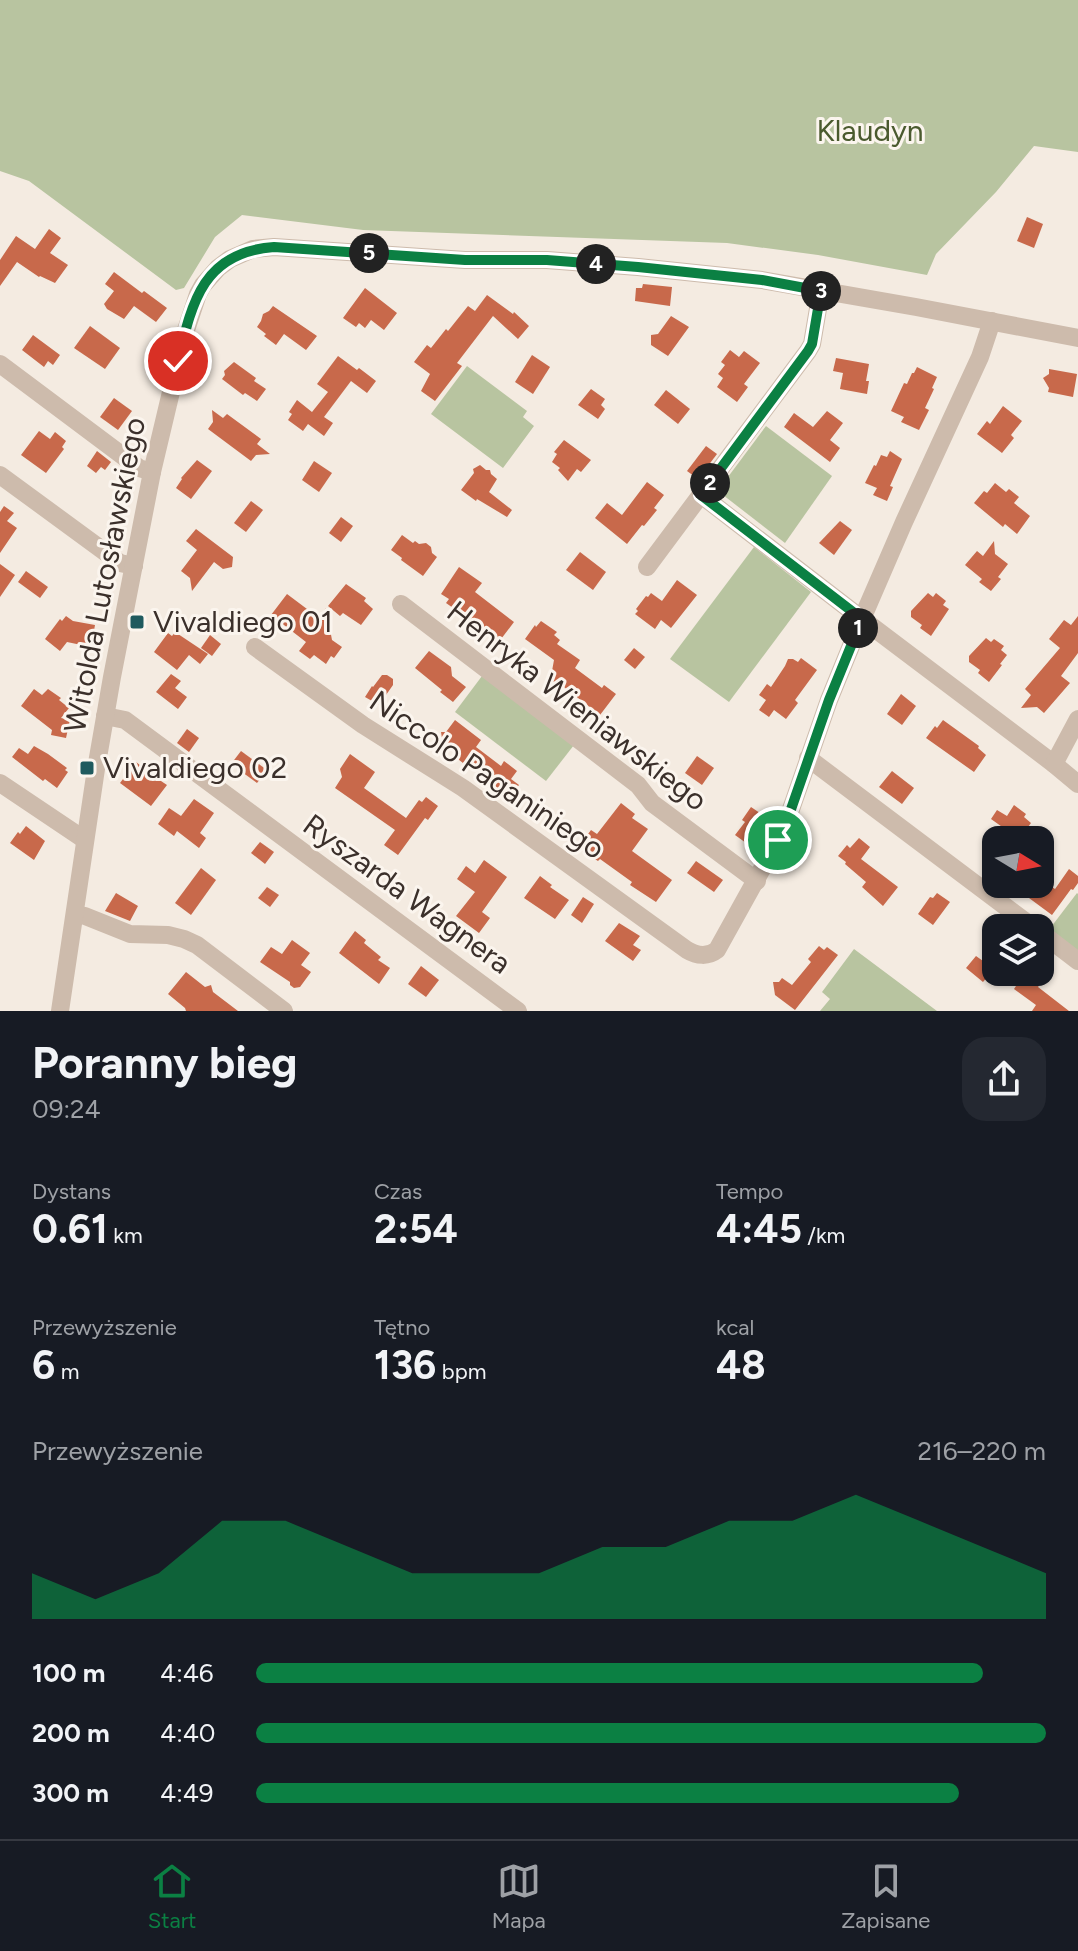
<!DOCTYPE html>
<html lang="pl">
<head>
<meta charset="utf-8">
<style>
	:root { --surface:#171b24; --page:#242831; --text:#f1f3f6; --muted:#9ea1a6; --line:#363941; --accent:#0b8043 }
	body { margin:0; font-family:Figtree,sans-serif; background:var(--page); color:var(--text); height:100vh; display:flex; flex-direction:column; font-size:30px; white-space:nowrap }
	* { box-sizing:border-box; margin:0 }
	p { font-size:26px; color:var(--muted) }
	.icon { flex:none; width:44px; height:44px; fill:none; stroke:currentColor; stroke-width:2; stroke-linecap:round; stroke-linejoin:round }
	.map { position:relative; height:1011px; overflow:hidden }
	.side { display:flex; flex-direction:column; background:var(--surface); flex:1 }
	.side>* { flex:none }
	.needle { width:52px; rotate:100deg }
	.buttons { position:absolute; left:982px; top:826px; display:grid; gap:16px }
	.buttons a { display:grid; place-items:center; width:72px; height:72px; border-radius:16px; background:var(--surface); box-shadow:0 2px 6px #0004; font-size:40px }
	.pin { position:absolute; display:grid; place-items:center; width:68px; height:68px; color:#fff; margin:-34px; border:4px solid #fff; border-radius:50%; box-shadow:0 2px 8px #0007 }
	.km { position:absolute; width:40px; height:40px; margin:-20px; border-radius:50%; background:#222; color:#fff; font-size:22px; line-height:40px; text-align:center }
	.round { display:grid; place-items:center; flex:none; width:84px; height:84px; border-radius:24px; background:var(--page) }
	.summary { display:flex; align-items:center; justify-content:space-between; height:136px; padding:0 32px }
	h1 { font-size:44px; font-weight:700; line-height:60px }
	.stats { display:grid; grid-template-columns:repeat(3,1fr); gap:12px; height:136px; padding:8px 32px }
	.stats div { display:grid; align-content:center }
	.stats b { font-size:40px; font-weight:700 }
	.stats small { font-size:22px; font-weight:400 }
	.stats p { font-size:22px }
	.chart { height:224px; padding:16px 32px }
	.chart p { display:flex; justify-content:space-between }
	.chart svg { width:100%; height:144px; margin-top:8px; fill:var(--accent); opacity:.7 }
	ul { padding:0 32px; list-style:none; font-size:26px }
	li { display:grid; grid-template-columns:128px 96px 1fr; align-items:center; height:60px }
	li i { height:20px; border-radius:10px; background:var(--accent) }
	.tabs { display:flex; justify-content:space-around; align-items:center; height:112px; border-top:2px solid var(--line); background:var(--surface); font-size:22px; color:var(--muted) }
	.tabs a { display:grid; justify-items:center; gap:4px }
	.tabs .selected { color:var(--accent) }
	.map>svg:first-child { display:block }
	.green { fill:#b8c4a0 }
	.building { fill:#c8694b }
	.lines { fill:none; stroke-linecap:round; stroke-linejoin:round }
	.street { stroke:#cdbbac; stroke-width:18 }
	.route-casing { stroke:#fff; stroke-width:16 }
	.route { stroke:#0b8043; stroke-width:10 }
	.poi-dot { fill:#1f5a5e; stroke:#fbf5ee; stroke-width:3 }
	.labels { text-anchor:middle; stroke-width:6; stroke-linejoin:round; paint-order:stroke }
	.park-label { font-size:30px; fill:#4a5a2e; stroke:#fbf5ee }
	.street-label { font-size:30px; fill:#3b302b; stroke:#fbf5ee }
	.poi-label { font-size:30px; fill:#3b302b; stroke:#fbf5ee; text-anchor:start }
</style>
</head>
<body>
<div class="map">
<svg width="1078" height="1011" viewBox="0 0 1078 1011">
	<rect width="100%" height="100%" fill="#f4ebe1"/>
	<g class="green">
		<path d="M0 0H1078V152L1034 146 996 192 936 254 927 275 818 255 727 243 363 230 242 215 215 237 184 288 176 290 29 181 0 171Z"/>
		<path d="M467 366 527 411 523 417 534 426 503 468 431 414Z"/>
		<path d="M766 426 832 476 785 543 723 495 722 485Z"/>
		<path d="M754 547 811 592 729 702 670 659Z"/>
		<path d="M482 676 574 745 546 781 455 712Z"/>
		<path d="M1077 893 1078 894V953L1048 931Z"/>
		<path d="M854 949 937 1011H820L830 999 822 992Z"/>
	</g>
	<g class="building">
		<path d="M1027 217 1043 224 1034 248 1017 241Z"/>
		<path d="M49 229 61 238 50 253 68 265 55 283 40 276 39 277 17 262 0 286V260L16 236 35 249Z"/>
		<path d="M114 272 142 293 144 291 167 308 156 322 134 306 124 319 107 309 104 304 114 291 105 284Z"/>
		<path d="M643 284 672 287 670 306 635 301 636 288H642Z"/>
		<path d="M365 288 397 313 384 330 371 320 365 328 359 323 356 327 343 318Z"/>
		<path d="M487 295 513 314 514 312 529 326 518 339 493 316 457 363 462 366 435 401 421 391 430 374 414 362 427 345 431 348 446 329 448 331 468 306 475 311Z"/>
		<path d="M273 306 317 336 306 350 284 334 276 345 264 336 266 334 257 327 261 321 263 314 269 311Z"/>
		<path d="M671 316 689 327 668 356 651 345V335L658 334Z"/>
		<path d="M90 326 120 348 105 369 74 348Z"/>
		<path d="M33 335 60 355 53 365 48 361 44 367 22 350Z"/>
		<path d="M730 350 739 357 744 351 760 363 744 384 748 387 737 402 717 387 723 378 718 374 725 365 721 362Z"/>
		<path d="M532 355 550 367 533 394 515 382Z"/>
		<path d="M338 356 357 370 359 368 376 381 367 393 351 381 324 417 333 423 324 436 308 424 303 431 288 420 292 414 289 412 297 400 312 412 328 392 317 384Z"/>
		<path d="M836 358 869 364 866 381H869L867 394 840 389 843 373 833 371Z"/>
		<path d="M234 362 256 378 254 381 266 389 257 401 245 393 243 395 222 379 225 375 224 371Z"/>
		<path d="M917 367 937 377 932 388 934 389 925 408 929 410 919 430 901 422 904 417 891 411 904 383 907 384 912 373H914Z"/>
		<path d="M1049 369 1077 374 1073 397 1048 392 1049 388 1043 378 1049 374Z"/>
		<path d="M591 389 605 399 601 405 605 409 598 419 578 405Z"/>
		<path d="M666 390 690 409 678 424 654 405Z"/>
		<path d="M114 398 132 411 118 430 100 417Z"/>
		<path d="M1003 406 1022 421 1011 435 1014 438 1002 453 977 434 987 421 990 424Z"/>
		<path d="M212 410 223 418 227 414 261 439 257 444 270 454 256 455 251 461 208 429 213 422Z"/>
		<path d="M827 411 843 423 830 440 840 448 830 462 784 427 794 413 813 427Z"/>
		<path d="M39 431 50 439 55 432 66 441 62 447 64 449 46 473 21 455Z"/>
		<path d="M564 440 591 460 581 472 577 469 568 481 558 470 560 468 552 462 557 454 554 452Z"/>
		<path d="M706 446 717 454 698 479 687 471Z"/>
		<path d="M97 451 111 462 105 470 101 467 96 473 87 466Z"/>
		<path d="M890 451 902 459 890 486 893 487 887 501 873 495 877 488 865 483 874 465 876 466 881 455 887 457Z"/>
		<path d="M197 460 212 471 191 499 176 488 182 479 181 478Z"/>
		<path d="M314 461 332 473 319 492 302 480Z"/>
		<path d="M480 465 486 470H490L491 474 497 479 489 492 512 510 507 517 477 499 476 501 461 490 474 473 473 469Z"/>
		<path d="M647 482 664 495 654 508 657 510 644 526 642 525 627 544 595 518 607 503 622 515Z"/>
		<path d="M995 483 1006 492 1009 489 1019 497 1014 503 1030 516 1017 534 1005 524 1003 527 974 503 984 491 987 493Z"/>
		<path d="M251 501 263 510 246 532 234 523Z"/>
		<path d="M4 506 14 513 7 521 17 528 0 553V512Z"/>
		<path d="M341 517 353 526 341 542 329 533Z"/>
		<path d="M840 521 852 530 834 555 819 543Z"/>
		<path d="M196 529 233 557 232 567 223 569 214 562 192 591 190 578 181 571 197 550 186 541Z"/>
		<path d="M402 535 413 543 415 541 419 544 426 543 431 547 432 553 437 557 423 576 401 560 402 558 391 550Z"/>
		<path d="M994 541 995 554 1008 564 998 577 1001 579 991 591 979 582 982 579 965 565 977 551 983 556Z"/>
		<path d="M580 552 606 572 593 590 566 570Z"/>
		<path d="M0 564 15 575 0 597Z"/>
		<path d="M459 567 482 583 475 592 514 622 498 643 475 625 476 624 446 603 449 599 441 594Z"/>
		<path d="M26 571 48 587 40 598 18 582Z"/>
		<path d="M677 580 697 595 671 628 661 620 655 629 635 614 638 611 636 609 646 596 648 597 651 593 662 601Z"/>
		<path d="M346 584 366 598 364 601 373 609 361 625 343 613 340 616 328 606Z"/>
		<path d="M928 593 933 597 936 593 946 601 943 605 949 609 931 636 920 628 922 625 911 617V611Z"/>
		<path d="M287 594 319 618 326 608 332 640 342 647 334 658 331 656 326 664 314 655 310 659 299 651 306 642 271 615Z"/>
		<path d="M66 616 73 621 95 625 91 647 67 642 60 651 45 639 60 619 62 621Z"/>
		<path d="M1078 616V653L1061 676 1070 683 1044 713 1037 707 1021 708 1031 695 1025 689 1060 648 1049 639 1064 620 1071 625Z"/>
		<path d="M541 621 557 632 554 635 560 640 557 644 580 660 575 668 602 688 604 685 616 694 600 715 560 684 557 688 546 679 552 671 554 660 525 639 535 625 536 627Z"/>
		<path d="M175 632 208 654 200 664 189 655 177 670 154 652 168 633 172 636Z"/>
		<path d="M210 635 221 644 212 656 201 648Z"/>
		<path d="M986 638 991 642 994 639 1004 646 1001 650 1007 655 1000 664 1002 665 989 682 978 673 980 670 969 662V656Z"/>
		<path d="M634 648 645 657 635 669 624 660Z"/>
		<path d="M429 651 451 667 452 676 466 687 453 702 440 692 442 690 415 668Z"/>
		<path d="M801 658 817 670 795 700 798 703 786 719 774 710 769 717 759 710 766 700 759 695 767 684 771 687 785 666 788 659H793L798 662Z"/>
		<path d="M171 674 181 681 175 688 187 697 178 709 156 692Z"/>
		<path d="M382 675H387L393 679V685L379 705 365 697 372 686 373 687Z"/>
		<path d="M34 689 42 695 48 689 61 698 59 700 69 708 61 718 70 720 66 738 51 735 52 730 21 706Z"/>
		<path d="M901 694 916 706 902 725 887 714Z"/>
		<path d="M455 720 481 740 476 747 501 766 504 761 517 771 511 779 519 785 509 797 464 762 463 763 454 756 456 753 439 741 442 738 441 732H446Z"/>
		<path d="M943 720 979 746 978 748 986 755 974 772 926 738 935 726 937 728Z"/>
		<path d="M187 729 199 738 189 752 177 743Z"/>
		<path d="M34 746 48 754 67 768 65 770 68 772 57 788 45 779 43 781 12 757 19 748 28 754Z"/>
		<path d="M241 751 267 770 257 783 231 764Z"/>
		<path d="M350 754 375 772 364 788 406 818 419 800 422 802 426 797 438 806 428 820 425 818 398 855 384 845 395 830 335 788 342 777 340 769Z"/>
		<path d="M697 756 714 768 702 785 685 773Z"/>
		<path d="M136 762 145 769 149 763 162 773 158 779 167 785 151 806 120 783Z"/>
		<path d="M892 771 914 788 902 804 879 787Z"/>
		<path d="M194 799 214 813 200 833 206 838 199 848 177 831 174 836 158 824 169 808 181 816Z"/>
		<path d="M621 803 635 814 632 818 648 829 632 851 672 880 656 902 630 885 632 882 600 859 598 861 582 851 586 845 582 842 591 830 597 834Z"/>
		<path d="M1014 805 1026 814 1024 817 1031 823 1019 839 991 819 997 810 1007 816Z"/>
		<path d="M751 807 769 819 760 832 762 834 753 848 735 835 745 822 742 820Z"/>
		<path d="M26 826 45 841 34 860 10 843 18 832 20 834Z"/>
		<path d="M859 838 870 847 861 859 898 887 883 906 862 887 866 882 845 864 846 862 838 856 847 845 850 848Z"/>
		<path d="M260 842 274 852 265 864 251 853Z"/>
		<path d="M484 860 507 877 482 912 490 918 479 933 456 916 475 892 457 879 466 866 475 873Z"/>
		<path d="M696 861 723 880 714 892 687 873Z"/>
		<path d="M201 868 216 880 191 915 175 903Z"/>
		<path d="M1069 869 1078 876V883L1073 890 1071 889 1052 915 1029 898 1034 892 1032 884 1039 886 1043 880 1055 889Z"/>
		<path d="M540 876 552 885 550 887 569 900 555 919 524 898Z"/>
		<path d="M267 887 279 895 270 907 258 898Z"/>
		<path d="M116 893 138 906 130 921 105 911Z"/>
		<path d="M937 893 950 902 933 925 918 914 930 897 933 898Z"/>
		<path d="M583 897 594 904 582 923 571 915Z"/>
		<path d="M619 923 640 936 633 945 641 950 633 961 605 941Z"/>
		<path d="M355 931 366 940 364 943 381 957 378 960 390 968 379 984 339 953Z"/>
		<path d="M292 940 310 953 301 965 311 972 300 987 294 988 290 985V982L260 962 271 947 282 954Z"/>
		<path d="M996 945V967L983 982 966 968 976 956 983 961Z"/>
		<path d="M819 946 824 950 827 947 838 955 795 1010 775 995 773 982H779L782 978 792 985 811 962 808 959Z"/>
		<path d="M421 966 439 980 426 997 408 984Z"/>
		<path d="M186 972 205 987 211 985 213 992 238 1011H186L185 1008 168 994Z"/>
		<path d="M1014 972H1049L1038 987 1069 1011H1032L1036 1005 1014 989 1016 986Z"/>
	</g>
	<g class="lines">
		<g class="street">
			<path d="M0 364 139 468 152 472"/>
			<path d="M0 475 120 563 134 566"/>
			<path d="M701 495 862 619 1054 764 1078 784"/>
			<path d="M647 567 808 351 812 344 821 291"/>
			<path d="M401 604 638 785 652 803 757 881"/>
			<path d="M255 647 363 725 463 788 687 950C697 956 708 957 717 950L778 840 789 815 829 700 862 619 904 522 980 357 992 321"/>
			<path d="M105 716 125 720 518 1011"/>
			<path d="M808 758 1034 928"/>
			<path d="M1054 764 1078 719"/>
			<path d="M0 783 85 840"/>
			<path d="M75 914 85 916 130 934 168 935 184 939 197 945 284 1011"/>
			<path d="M1040 932 1078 961"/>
			<path d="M60 1011 96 769 112 677 152 472 185 333 198 294 203 285 218 268 230 259 253 249 274 247 465 260H547L638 267 762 280 916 307 1078 338"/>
		</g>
	</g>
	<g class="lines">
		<g class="route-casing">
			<path id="route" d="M178 361C192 302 203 252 274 247L465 260H547L638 267 762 280 821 291 812 344 808 351 701 495 862 619 829 700 789 815 778 840"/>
		</g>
		<use href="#route" class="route"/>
	</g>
	<g class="poi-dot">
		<rect x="129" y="614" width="16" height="16" rx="4"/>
		<rect x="79" y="760" width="16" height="16" rx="4"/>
	</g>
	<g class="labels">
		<g class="park-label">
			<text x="870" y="141">Klaudyn</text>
		</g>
		<g class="street-label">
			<text transform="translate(105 575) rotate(-79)" y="10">Witolda Lutosławskiego</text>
			<text transform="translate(577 706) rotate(38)" y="10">Henryka Wieniawskiego</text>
			<text transform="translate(487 775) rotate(34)" y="10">Niccolo Paganiniego</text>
			<text transform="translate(407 894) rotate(36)" y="10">Ryszarda Wagnera</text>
		</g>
		<g class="poi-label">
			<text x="153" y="632">Vivaldiego 01</text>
			<text x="103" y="778">Vivaldiego 02</text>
		</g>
	</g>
</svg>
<div class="buttons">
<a><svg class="needle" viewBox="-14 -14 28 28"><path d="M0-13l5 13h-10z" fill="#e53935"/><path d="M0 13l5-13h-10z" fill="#9ea1a6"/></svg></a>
<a><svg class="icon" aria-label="layers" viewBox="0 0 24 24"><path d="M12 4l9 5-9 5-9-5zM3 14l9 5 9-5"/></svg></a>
</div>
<div class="pin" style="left:778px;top:840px;background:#1e9e55"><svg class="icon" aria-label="arrive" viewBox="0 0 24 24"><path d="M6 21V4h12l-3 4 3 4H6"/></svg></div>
<div class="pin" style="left:178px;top:361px;background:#d93025"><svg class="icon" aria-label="check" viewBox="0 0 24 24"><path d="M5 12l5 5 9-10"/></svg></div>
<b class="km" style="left:858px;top:628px">1</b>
<b class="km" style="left:710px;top:483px">2</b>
<b class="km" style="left:821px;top:291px">3</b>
<b class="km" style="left:596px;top:264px">4</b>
<b class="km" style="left:369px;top:253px">5</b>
</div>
<section class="side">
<div class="summary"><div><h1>Poranny bieg</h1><p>09:24</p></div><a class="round"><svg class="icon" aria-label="share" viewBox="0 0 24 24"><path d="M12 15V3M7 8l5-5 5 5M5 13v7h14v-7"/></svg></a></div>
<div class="stats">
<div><p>Dystans</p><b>0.61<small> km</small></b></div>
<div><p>Czas</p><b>2:54</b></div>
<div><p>Tempo</p><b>4:45<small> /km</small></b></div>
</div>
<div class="stats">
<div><p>Przewyższenie</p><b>6<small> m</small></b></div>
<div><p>Tętno</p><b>136<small> bpm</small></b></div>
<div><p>kcal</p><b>48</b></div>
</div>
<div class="chart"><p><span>Przewyższenie</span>216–220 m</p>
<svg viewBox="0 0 160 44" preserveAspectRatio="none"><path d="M0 44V30L10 38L20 30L30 14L40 14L50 22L60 30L70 30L80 30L90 22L100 22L110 14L120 14L130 6L140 14L150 22L160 30V44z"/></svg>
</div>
<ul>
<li><b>100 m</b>4:46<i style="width:92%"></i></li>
<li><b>200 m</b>4:40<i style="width:100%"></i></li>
<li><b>300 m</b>4:49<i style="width:89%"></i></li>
</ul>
</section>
<nav class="tabs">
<a class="selected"><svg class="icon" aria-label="home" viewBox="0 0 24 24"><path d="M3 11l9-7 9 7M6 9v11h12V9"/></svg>Start</a>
<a><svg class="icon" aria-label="map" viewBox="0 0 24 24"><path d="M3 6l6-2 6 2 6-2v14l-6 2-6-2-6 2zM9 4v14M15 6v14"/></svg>Mapa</a>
<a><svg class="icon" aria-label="saved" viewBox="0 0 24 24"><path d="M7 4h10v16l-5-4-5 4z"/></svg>Zapisane</a>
</nav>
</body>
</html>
